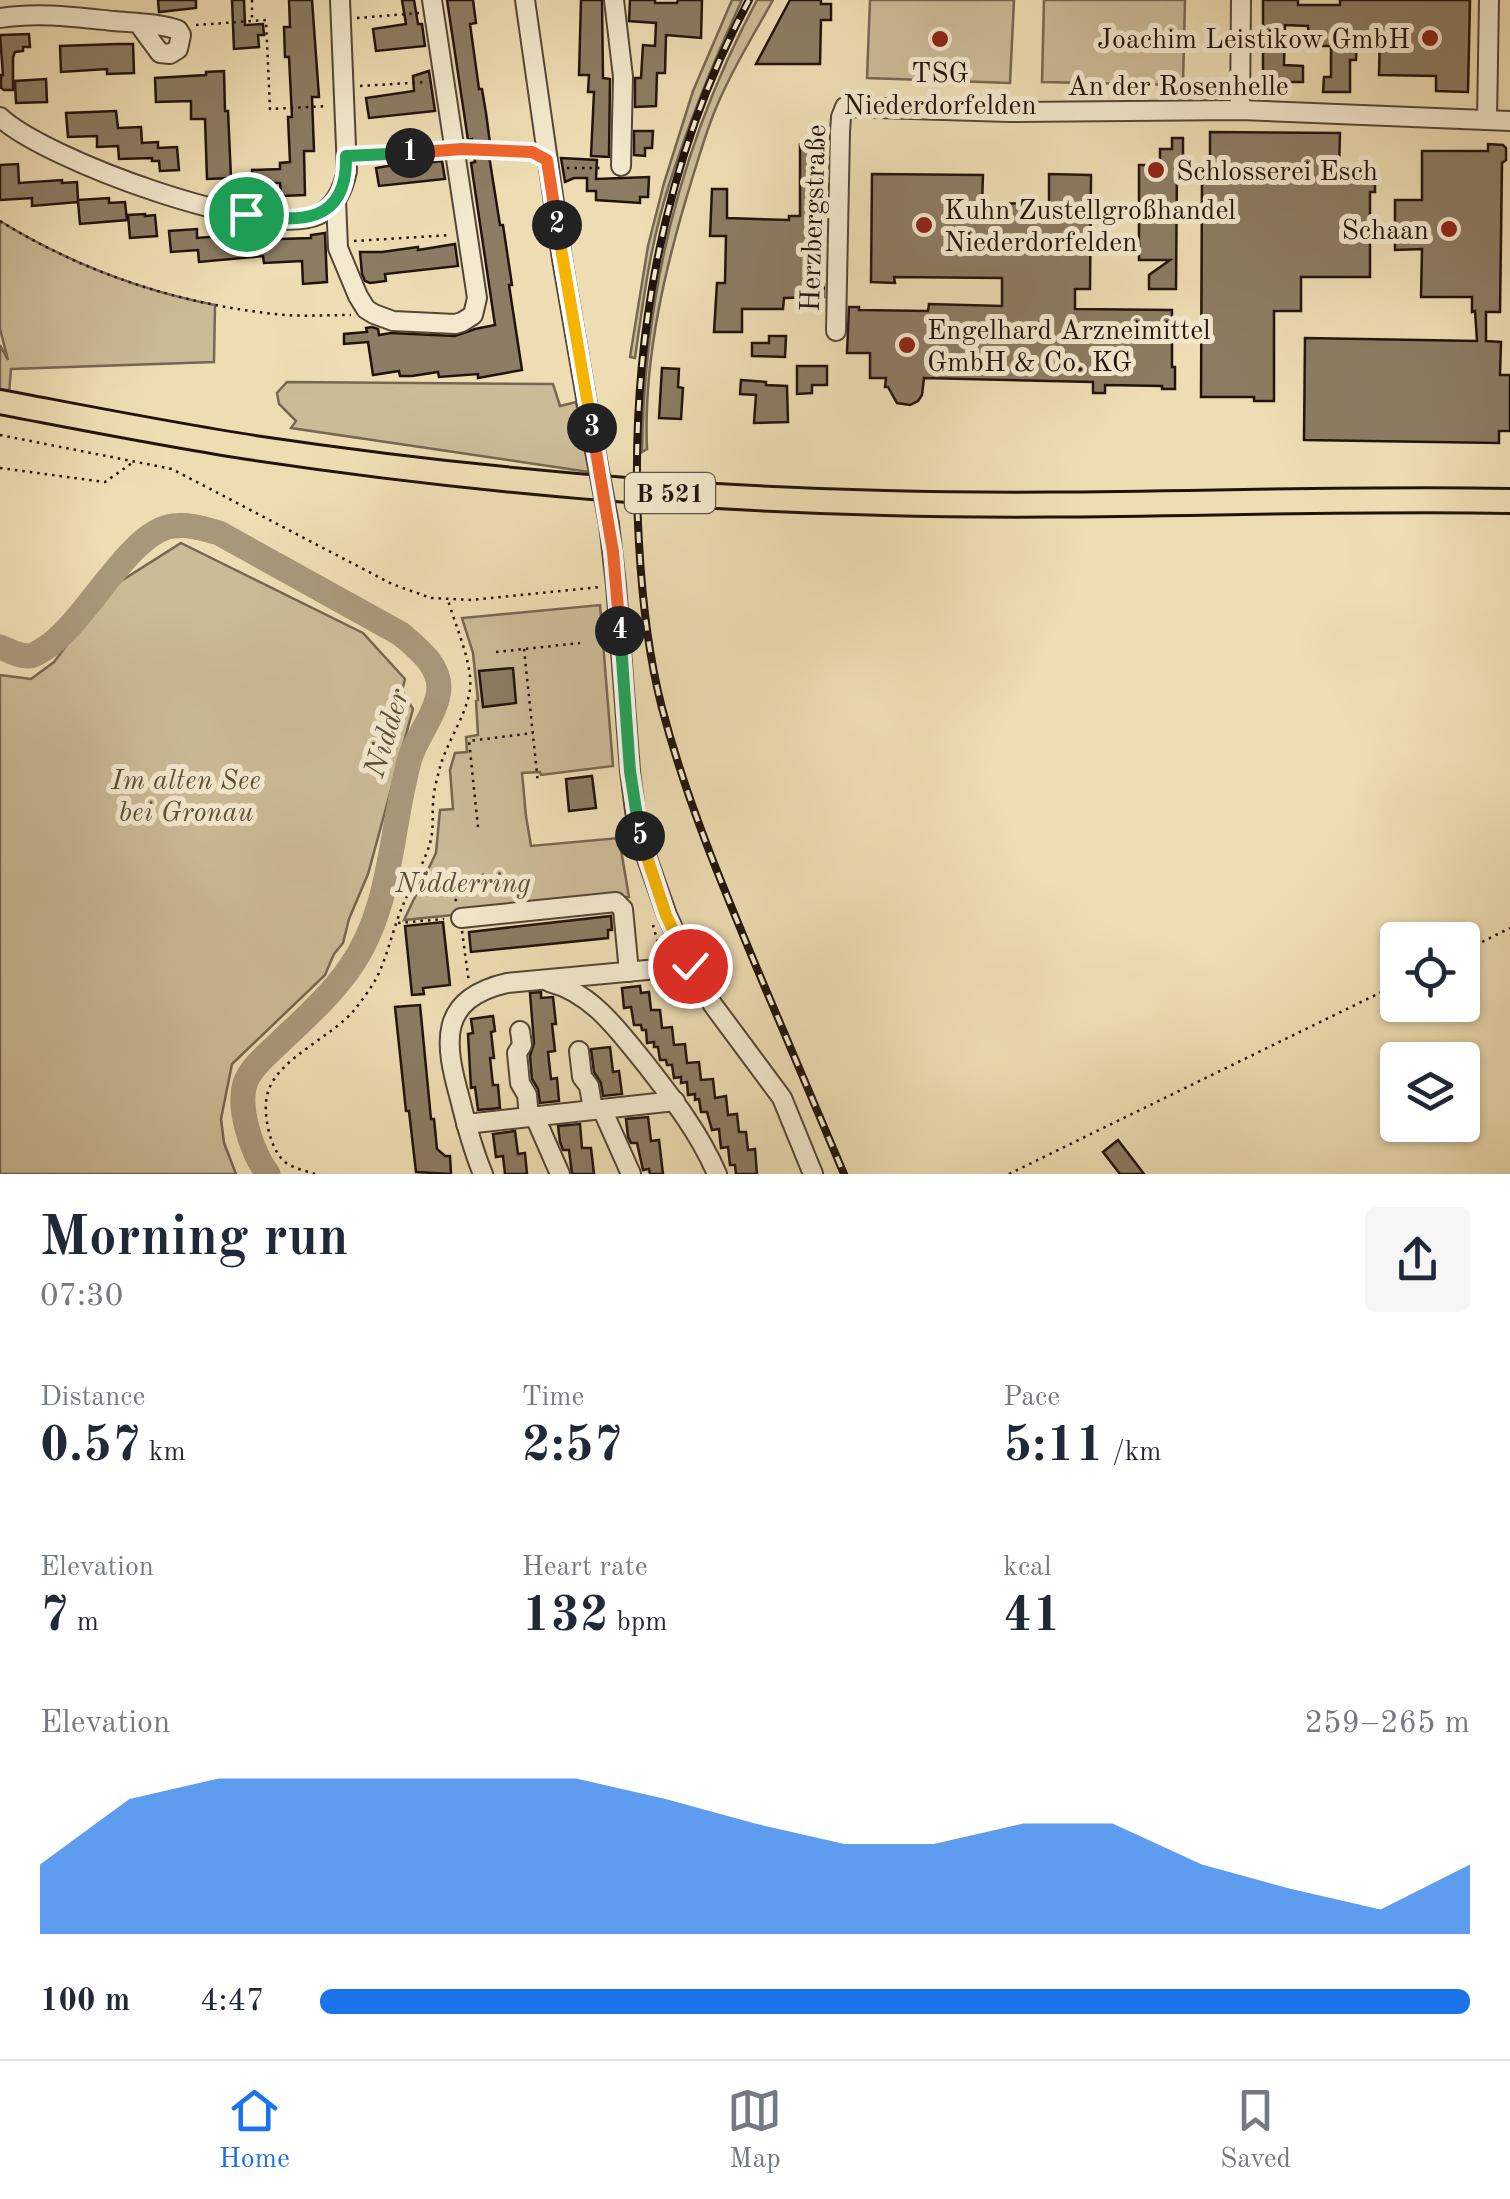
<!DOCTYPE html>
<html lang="en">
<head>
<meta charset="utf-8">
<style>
	:root { --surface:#fff; --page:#f6f6f7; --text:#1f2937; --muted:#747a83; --line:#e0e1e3; --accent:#1a73e8 }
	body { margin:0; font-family:"Old Standard TT",serif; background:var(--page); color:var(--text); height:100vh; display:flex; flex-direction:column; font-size:38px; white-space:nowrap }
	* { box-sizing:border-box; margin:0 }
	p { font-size:32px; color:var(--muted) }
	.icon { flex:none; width:55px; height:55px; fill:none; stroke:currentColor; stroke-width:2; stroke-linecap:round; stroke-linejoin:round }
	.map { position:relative; height:1174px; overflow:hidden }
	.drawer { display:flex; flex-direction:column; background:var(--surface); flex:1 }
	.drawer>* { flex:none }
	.controls { position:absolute; left:1380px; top:922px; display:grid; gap:20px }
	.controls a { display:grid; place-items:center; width:100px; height:100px; border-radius:10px; background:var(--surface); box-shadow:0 2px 8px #0004; font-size:50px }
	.pin { position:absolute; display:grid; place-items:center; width:85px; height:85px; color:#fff; margin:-42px; border:5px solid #fff; border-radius:50%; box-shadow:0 2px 10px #0007 }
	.km { position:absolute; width:50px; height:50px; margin:-25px; border-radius:50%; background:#222; color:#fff; font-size:28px; line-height:50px; text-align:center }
	.round { display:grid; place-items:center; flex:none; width:105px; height:105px; border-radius:10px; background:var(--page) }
	.summary { display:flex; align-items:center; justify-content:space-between; height:170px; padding:0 40px }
	h1 { font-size:55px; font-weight:600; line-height:75px }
	.figures { display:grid; grid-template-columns:repeat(3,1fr); gap:15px; height:170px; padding:10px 40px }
	.figures div { display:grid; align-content:center }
	.figures b { font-size:50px; font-weight:600 }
	.figures small { font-size:28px; font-weight:400 }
	.figures p { font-size:28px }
	.chart { height:280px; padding:20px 40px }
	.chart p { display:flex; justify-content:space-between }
	.chart svg { width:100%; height:180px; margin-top:10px; fill:var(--accent); opacity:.7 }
	ul { padding:0 40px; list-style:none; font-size:32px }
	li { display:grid; grid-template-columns:160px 120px 1fr; align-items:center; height:75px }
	li i { height:25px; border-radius:12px; background:var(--accent) }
	.dock { display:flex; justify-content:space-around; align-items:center; height:140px; border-top:2px solid var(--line); background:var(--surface); font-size:28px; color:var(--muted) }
	.dock a { display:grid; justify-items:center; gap:5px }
	.dock .active { color:var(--accent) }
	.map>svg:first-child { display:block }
	.green { fill:#cbbb97; stroke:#766752; stroke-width:2.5 }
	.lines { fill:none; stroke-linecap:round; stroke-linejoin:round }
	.river { stroke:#a8987a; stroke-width:25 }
	.building { fill:#8c7c63; stroke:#21130c; stroke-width:2.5 }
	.minor-casing { stroke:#544636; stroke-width:22 }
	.major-casing { stroke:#21130c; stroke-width:28 }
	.path { stroke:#21130c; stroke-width:2.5; stroke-dasharray:2.5 5; stroke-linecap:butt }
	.minor { stroke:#f4e9ce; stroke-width:18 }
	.major { stroke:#eeddb3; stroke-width:22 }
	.rail-casing { stroke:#21130c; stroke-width:8 }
	.rail { stroke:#f4e9ce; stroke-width:4; stroke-dasharray:11; stroke-linecap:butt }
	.minor-bridge-casing { stroke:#544636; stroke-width:22; stroke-linecap:butt }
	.minor-bridge { stroke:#f4e9ce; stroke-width:18 }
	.split-1-casing { stroke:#fff; stroke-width:20 }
	.split-2-casing { stroke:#fff; stroke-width:20 }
	.split-3-casing { stroke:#fff; stroke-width:20 }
	.split-4-casing { stroke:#fff; stroke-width:20 }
	.split-5-casing { stroke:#fff; stroke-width:20 }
	.split-6-casing { stroke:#fff; stroke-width:20 }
	.split-1 { stroke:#22a559; stroke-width:12 }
	.split-2 { stroke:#f0652b; stroke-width:12 }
	.split-3 { stroke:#f5b400; stroke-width:12 }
	.split-4 { stroke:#f0652b; stroke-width:12 }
	.split-5 { stroke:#22a559; stroke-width:12 }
	.split-6 { stroke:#f5b400; stroke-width:12 }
	.poi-dot { fill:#8f2418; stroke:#f4e9ce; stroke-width:4 }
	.labels { text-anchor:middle; stroke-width:10; stroke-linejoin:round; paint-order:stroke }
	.shield { fill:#f4e9ce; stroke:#605346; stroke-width:2.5 }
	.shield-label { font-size:25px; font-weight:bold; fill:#21130c }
	.poi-label { font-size:28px; fill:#21130c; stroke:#f4e9ce; text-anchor:start }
	.street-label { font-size:28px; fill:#21130c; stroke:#f4e9ce }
	.park-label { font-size:28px; font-style:italic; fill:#5c4e3d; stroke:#f4e9ce }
	.water-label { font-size:30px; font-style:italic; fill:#5e4f3d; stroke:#f4e9ce }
</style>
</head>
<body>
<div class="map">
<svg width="1510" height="1174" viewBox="0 0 1510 1174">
	<rect width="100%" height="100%" fill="#eeddb3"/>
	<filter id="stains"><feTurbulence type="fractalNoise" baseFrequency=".002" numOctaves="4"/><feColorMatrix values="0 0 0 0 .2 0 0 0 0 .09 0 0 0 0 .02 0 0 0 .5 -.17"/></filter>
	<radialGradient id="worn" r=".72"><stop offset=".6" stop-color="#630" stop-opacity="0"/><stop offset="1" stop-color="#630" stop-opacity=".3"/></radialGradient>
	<g class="green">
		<path d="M732 0H742C714 60 689 122 669 185 651 241 643 301 635 358L630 357 648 246 664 183 693 91Z"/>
		<path d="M757 0H773C757 29 739 58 725 88 711 116 702 147 693 176 666 263 643 358 647 449L642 452C644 293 682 140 757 0Z"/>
		<path d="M870 0H1014L1010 83 867 78Z"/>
		<path d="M1044 0H1185L1183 85 1042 82Z"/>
		<path d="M0 221C67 262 138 290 215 305L214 362 11 369 9 394 0 392V345L8 360 0 329Z"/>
		<path d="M287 382 553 384 560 406 576 402 589 472 291 428 296 421 279 404 277 393Z"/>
		<path d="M181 543 363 633 405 679 402 691 413 709 368 874 349 919 343 943 334 954 325 975 232 1064 221 1119 224 1143 236 1174H0V675L31 679 54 662 110 588Z"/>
		<path d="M600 605 613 766 541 775 540 772 522 773 526 816 531 846 619 838 629 897 404 920 436 853 440 810 453 809 450 770 455 753 467 752 466 737 478 735 476 701 478 700 473 653 462 618Z"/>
	</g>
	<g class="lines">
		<path class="river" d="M0 647C8 650 20 657 30 656 33 656 41 651 44 649 86 623 129 531 173 526 190 524 204 529 219 533L401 634C417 648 439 664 439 688 438 711 417 736 410 758 390 828 393 908 349 969 330 996 305 1018 281 1041 269 1053 253 1065 246 1081 236 1106 252 1153 268 1174"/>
	</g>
	<g class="building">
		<path d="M158 0H196V8L159 12Z"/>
		<path d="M232 0H244L245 25 263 24 264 35H258L259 47 234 49Z"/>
		<path d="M289 0H312L319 97H312L314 151H304L305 195 281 196 280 183H252V170L280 169V163L290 162 288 117H292L289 57H285L284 27H290Z"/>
		<path d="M402 0H414L418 24H422L425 46 376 51 373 29 406 24Z"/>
		<path d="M447 0H473L476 23 470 24 479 89H482L486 113 490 143H487L500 225H503L512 285H509L522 370 478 378V374L439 377 438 372 412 376H400L399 371 373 375 368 342 344 344V334L367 332 366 328 372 327 378 329 379 335 391 333 455 336 475 329 495 325 471 163 475 162 472 139 468 140Z"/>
		<path d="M581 0H602L603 78 610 79 609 157 591 156 594 92H588L589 75H579Z"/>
		<path d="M630 0H655V3H677L678 0H702L701 38 666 35 665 73H657L656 106 635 107V78H641L643 45 655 46 656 23 629 21Z"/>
		<path d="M790 0H821V4H831V20H821L820 64H756Z"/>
		<path d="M1263 0H1298V5H1340V0H1470L1468 92 1436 91V76L1379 75 1380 33 1357 32 1356 60H1350V92H1323L1324 77H1331V46H1309L1308 26 1285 25 1284 65 1303 66V82H1263Z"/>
		<path d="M29 34 30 47H23V51L15 52 13 57V90H4L1 88V75H3L0 35Z"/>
		<path d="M118 44H133L134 73 107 74V69L61 72 60 46Z"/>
		<path d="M224 71 225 111H228L231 178 207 179 205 119H191V101L156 102 155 78 206 75V72Z"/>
		<path d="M429 71 435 111 369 118 366 98 414 91 413 76Z"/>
		<path d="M46 79 47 102 16 103 15 81Z"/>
		<path d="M116 111 118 128 141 127 142 143 158 142V148L177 147 179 170 160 171 159 161H152V158L119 159 118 146 97 147V136L68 137 66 113Z"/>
		<path d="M634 131H653L652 148H645V156L634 155Z"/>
		<path d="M1210 132 1340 133 1339 168H1375V192H1370V277H1301V311H1274V401H1254V397H1201L1202 174H1210Z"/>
		<path d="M422 137 425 163 442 161 445 179 379 186 376 168 394 165 392 141Z"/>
		<path d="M1172 138H1183V165L1177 164 1176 289H1149V275L1170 260H1139V165H1160V149H1172Z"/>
		<path d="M800 144H820L817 285H824V297L784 298 783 309H742V332H714L717 283H725L726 236H710L712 189H727V218L789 220V216H800Z"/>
		<path d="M1488 144 1503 145 1506 148V160L1502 163 1500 312H1486V341L1501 342 1500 375H1510V431H1499V443L1304 440 1305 338 1477 341 1475 311 1472 312V297H1421L1422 249 1395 250V200H1422V151H1488Z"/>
		<path d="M561 158 597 160 596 179 649 177 648 197H640V203L596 200V191H587V178H574L565 182Z"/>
		<path d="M18 164 19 183 62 180V183L77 182 78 200 109 198V203L125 202 127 220 80 224 78 202 32 206V198L0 200V165Z"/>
		<path d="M872 174 983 175 982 203 1049 204V174L1091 175 1090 289H1075V309L1172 310V367H1175V389H1162V386L1105 385V393H1093V382L924 378 922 395 918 401 910 405 897 403 888 387H885L886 378H870V353H847L849 307H859V310L928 311 929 304 1002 306V278L894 277 895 283 871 282Z"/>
		<path d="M145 214V216L155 215 157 236 130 238 128 215Z"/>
		<path d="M197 229V238L248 234 249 240 311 238V235L325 233 327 282 303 284 302 261 264 263 263 256 199 262 198 250 171 252 169 231Z"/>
		<path d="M455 244 458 266 385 274 386 281 370 283 365 281 362 274 360 252H382L418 247V250Z"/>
		<path d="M769 336H786L785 357 752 356V343H769Z"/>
		<path d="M797 366H827V385H812V393L797 394Z"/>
		<path d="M662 368 679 369 678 387 683 388 681 419 659 418Z"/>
		<path d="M741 380 766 382V385L787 386 788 422 754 423 756 395 740 394Z"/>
		<path d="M513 668 516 703 483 707 479 671Z"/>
		<path d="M592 776 596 808 569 811 566 779Z"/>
		<path d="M611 916 612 930H608V938L471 952 469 932Z"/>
		<path d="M443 922 450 985 423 988 424 994 412 995 405 926Z"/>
		<path d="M640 986 641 993 649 992 651 1010H660L662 1028 672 1027 674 1045 685 1044 687 1063 699 1062 701 1080 713 1079 715 1098 726 1096 728 1115 737 1114 739 1132H746L748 1150 755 1149 757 1174H736L735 1165H730L728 1147 721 1148 719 1129 712 1130 707 1112H701L699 1099 695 1100V1094L688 1095 687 1082 681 1083V1077L674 1078 672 1065H667L666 1060H660L658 1047H654V1042L647 1043 646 1030H642L641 1025H634L631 1007 624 1008 622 988Z"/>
		<path d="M541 992V998L553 997 556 1024H552L555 1051 548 1052 551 1079 557 1078 559 1101 540 1103 538 1089 532 1079 530 1056 534 1043 530 993Z"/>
		<path d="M420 1005 431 1119H434L437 1149 445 1156H450L451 1174 416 1172 409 1111H406L395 1007Z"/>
		<path d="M493 1016 495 1031 491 1032 494 1058H490L493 1085H498L500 1108 478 1110 475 1087 471 1088 468 1034 473 1033 471 1019Z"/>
		<path d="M610 1047 613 1072 619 1071 622 1094 603 1096 601 1083 594 1072 591 1049Z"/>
		<path d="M648 1117 651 1141 659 1140 663 1174H650L649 1169 643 1170 637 1143H631L628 1137 626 1119Z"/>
		<path d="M580 1124 582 1148H591L594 1174H572L569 1150H563L560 1142 558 1126Z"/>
		<path d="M515 1131 518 1154 525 1153 527 1174H505L503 1156 496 1157 493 1134Z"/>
		<path d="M1118 1140 1144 1174H1120L1103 1152Z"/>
	</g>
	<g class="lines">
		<g class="minor-casing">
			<g id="minor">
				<path d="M525 0 562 259 594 444"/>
				<path d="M614 0 623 77 621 166"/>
				<path d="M0 18C39 12 75 17 113 21 135 23 158 23 178 30L181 35 178 49 170 54 160 53 138 23"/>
				<path d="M1240 110 1241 0"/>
				<path d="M0 117C44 159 263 240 318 215 336 207 343 189 347 171L340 0"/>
				<path d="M1487 120 1489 0"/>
				<path d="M336 200 338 248 358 296 366 309 374 314 393 321 455 324 462 322 473 315 477 298 432 0"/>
				<path d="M836 331 840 132 841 117 845 107 1009 112 1240 110 1510 121"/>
				<path d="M609 524 616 585 630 771 635 811 643 847 667 915 690 966 713 1005 782 1098 813 1174"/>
				<path d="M461 918 616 902 623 909 629 972"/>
				<path d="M549 982C592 993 617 1029 644 1062 672 1098 699 1132 717 1174"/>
				<path d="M520 1031 522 1045 517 1053 520 1083 527 1095 529 1117"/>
				<path d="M579 1051 582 1077 589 1086 592 1104 598 1110"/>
				<path d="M602 1109 631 1174"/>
				<path d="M535 1117 560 1174"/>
				<path d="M466 1124 675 1101"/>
				<path d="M483 1174C473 1150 466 1124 460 1099 444 1042 438 999 507 983L690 966"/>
			</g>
		</g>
		<g class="major-casing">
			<path id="major" d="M0 402C85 418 170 435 255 448 464 479 674 498 885 503 1093 509 1302 497 1510 501"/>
		</g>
		<g class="path">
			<path d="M252 0V19"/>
			<path d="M357 18 419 13"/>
			<path d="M196 25 266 20 270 109 328 106"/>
			<path d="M360 86 427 82"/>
			<path d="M472 150 529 151"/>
			<path d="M362 155 439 152"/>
			<path d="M567 168H604"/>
			<path d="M0 221C84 273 176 303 274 314 299 317 325 315 351 315"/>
			<path d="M354 241 451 235"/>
			<path d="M0 435 172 469 392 584 431 598 472 600 600 587"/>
			<path d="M0 468 105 482 132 463"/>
			<path d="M524 649 538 783"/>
			<path d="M496 652 580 643"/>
			<path d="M478 827 469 741 533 733"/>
			<path d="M455 901 464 889 487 872"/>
			<path d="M398 923 444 919"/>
			<path d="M653 925 660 951"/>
			<path d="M462 931 469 983"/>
			<path d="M1462 952 1510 928"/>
			<path d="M315 1174C304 1170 289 1168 281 1158 269 1144 262 1110 268 1092 278 1058 334 1036 355 1009 363 999 371 988 377 977 388 955 393 928 403 905 411 886 425 861 430 843 434 830 432 818 433 805 433 792 437 779 440 767 447 742 467 714 470 689 473 664 455 625 448 600"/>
			<path d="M1009 1174 1398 984"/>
		</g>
		<use href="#minor" class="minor"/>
		<use href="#major" class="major"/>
		<g class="rail-casing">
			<path id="rail" d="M749 0C660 165 628 357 639 543 642 598 648 654 662 708 686 799 722 885 758 971 787 1039 815 1106 844 1174"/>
		</g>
		<use href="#rail" class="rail"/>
		<g class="minor-bridge-casing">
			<path id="minor-bridge" d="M594 444 609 524"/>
		</g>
		<use href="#minor-bridge" class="minor-bridge"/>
	</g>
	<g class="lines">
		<g class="split-1-casing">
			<path id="split-1" d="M246 214C298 223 348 225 346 156L410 153"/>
		</g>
		<g class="split-2-casing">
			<path id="split-2" d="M410 153 462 149 532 152 547 160 557 225"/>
		</g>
		<g class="split-3-casing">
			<path id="split-3" d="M557 225 592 428"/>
		</g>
		<g class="split-4-casing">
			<path id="split-4" d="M592 428 613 552 620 631"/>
		</g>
		<g class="split-5-casing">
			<path id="split-5" d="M620 631 630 771 640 836"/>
		</g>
		<g class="split-6-casing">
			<path id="split-6" d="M640 836 666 915 690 966"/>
		</g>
		<use href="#split-1" class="split-1"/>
		<use href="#split-2" class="split-2"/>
		<use href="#split-3" class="split-3"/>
		<use href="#split-4" class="split-4"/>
		<use href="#split-5" class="split-5"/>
		<use href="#split-6" class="split-6"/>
	</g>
	<g class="poi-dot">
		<circle cx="1430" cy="38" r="10"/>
		<circle cx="940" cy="39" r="10"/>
		<circle cx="1156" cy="170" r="10"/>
		<circle cx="924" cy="225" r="10"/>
		<circle cx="1449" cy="229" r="10"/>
		<circle cx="907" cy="345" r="10"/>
	</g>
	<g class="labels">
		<rect class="shield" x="625" y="473" width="90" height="40" rx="8"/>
		<g class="shield-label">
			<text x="670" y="502">B 521</text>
		</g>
		<g class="poi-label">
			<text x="1410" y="48" text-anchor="end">Joachim Leistikow GmbH</text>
			<text x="940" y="82" text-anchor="middle">TSG<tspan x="940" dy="32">Niederdorfelden</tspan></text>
			<text x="1176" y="180">Schlosserei Esch</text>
			<text x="944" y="219">Kuhn Zustellgroßhandel<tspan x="944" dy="32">Niederdorfelden</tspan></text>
			<text x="1429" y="239" text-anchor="end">Schaan</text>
			<text x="927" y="339">Engelhard Arzneimittel<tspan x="927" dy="32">GmbH &amp; Co. KG</tspan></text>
		</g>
		<g class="street-label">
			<text x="1178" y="95">An der Rosenhelle</text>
			<text transform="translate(812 218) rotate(-88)" y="10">Herzbergstraße</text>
		</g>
		<g class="park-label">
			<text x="186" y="789">Im alten See<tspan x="186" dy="32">bei Gronau</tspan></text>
			<text x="463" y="892">Nidderring</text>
		</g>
		<g class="water-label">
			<text transform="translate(386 733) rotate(-73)" y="10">Nidder</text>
		</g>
	</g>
	<rect width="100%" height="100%" filter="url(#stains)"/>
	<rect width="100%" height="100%" fill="url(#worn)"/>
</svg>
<div class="controls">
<a><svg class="icon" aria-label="locate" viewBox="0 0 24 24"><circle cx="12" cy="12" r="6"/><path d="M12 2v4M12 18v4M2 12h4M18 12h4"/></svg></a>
<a><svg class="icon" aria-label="layers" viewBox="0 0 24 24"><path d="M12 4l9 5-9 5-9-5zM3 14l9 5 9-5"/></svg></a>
</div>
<div class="pin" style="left:246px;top:214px;background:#1e9e55"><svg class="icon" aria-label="arrive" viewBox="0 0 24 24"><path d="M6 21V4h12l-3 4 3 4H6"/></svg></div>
<div class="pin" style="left:690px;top:966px;background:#d93025"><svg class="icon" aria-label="check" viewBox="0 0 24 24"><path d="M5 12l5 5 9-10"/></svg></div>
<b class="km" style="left:410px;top:153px">1</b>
<b class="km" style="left:557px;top:225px">2</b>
<b class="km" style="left:592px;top:428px">3</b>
<b class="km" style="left:620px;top:631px">4</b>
<b class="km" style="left:640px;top:836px">5</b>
</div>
<section class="drawer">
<div class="summary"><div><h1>Morning run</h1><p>07:30</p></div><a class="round"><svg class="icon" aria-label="share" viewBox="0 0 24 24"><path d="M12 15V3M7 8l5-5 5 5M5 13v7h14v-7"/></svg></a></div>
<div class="figures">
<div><p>Distance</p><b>0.57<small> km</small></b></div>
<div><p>Time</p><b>2:57</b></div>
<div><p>Pace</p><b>5:11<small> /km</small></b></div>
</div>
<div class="figures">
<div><p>Elevation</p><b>7<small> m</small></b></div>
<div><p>Heart rate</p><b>132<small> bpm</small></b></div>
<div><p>kcal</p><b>41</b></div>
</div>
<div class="chart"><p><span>Elevation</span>259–265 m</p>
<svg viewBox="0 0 160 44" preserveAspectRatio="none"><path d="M0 44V27L10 11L20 6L30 6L40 6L50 6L60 6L70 11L80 17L90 22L100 22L110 17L120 17L130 27L140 33L150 38L160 27V44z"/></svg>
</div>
<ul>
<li><b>100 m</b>4:47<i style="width:100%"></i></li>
</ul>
</section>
<nav class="dock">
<a class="active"><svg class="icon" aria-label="home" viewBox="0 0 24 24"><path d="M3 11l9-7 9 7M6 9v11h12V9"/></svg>Home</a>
<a><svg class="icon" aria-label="map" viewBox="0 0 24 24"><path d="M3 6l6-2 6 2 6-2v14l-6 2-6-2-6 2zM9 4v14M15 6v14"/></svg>Map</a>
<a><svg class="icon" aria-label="saved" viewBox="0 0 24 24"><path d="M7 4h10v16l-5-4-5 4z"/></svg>Saved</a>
</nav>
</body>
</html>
